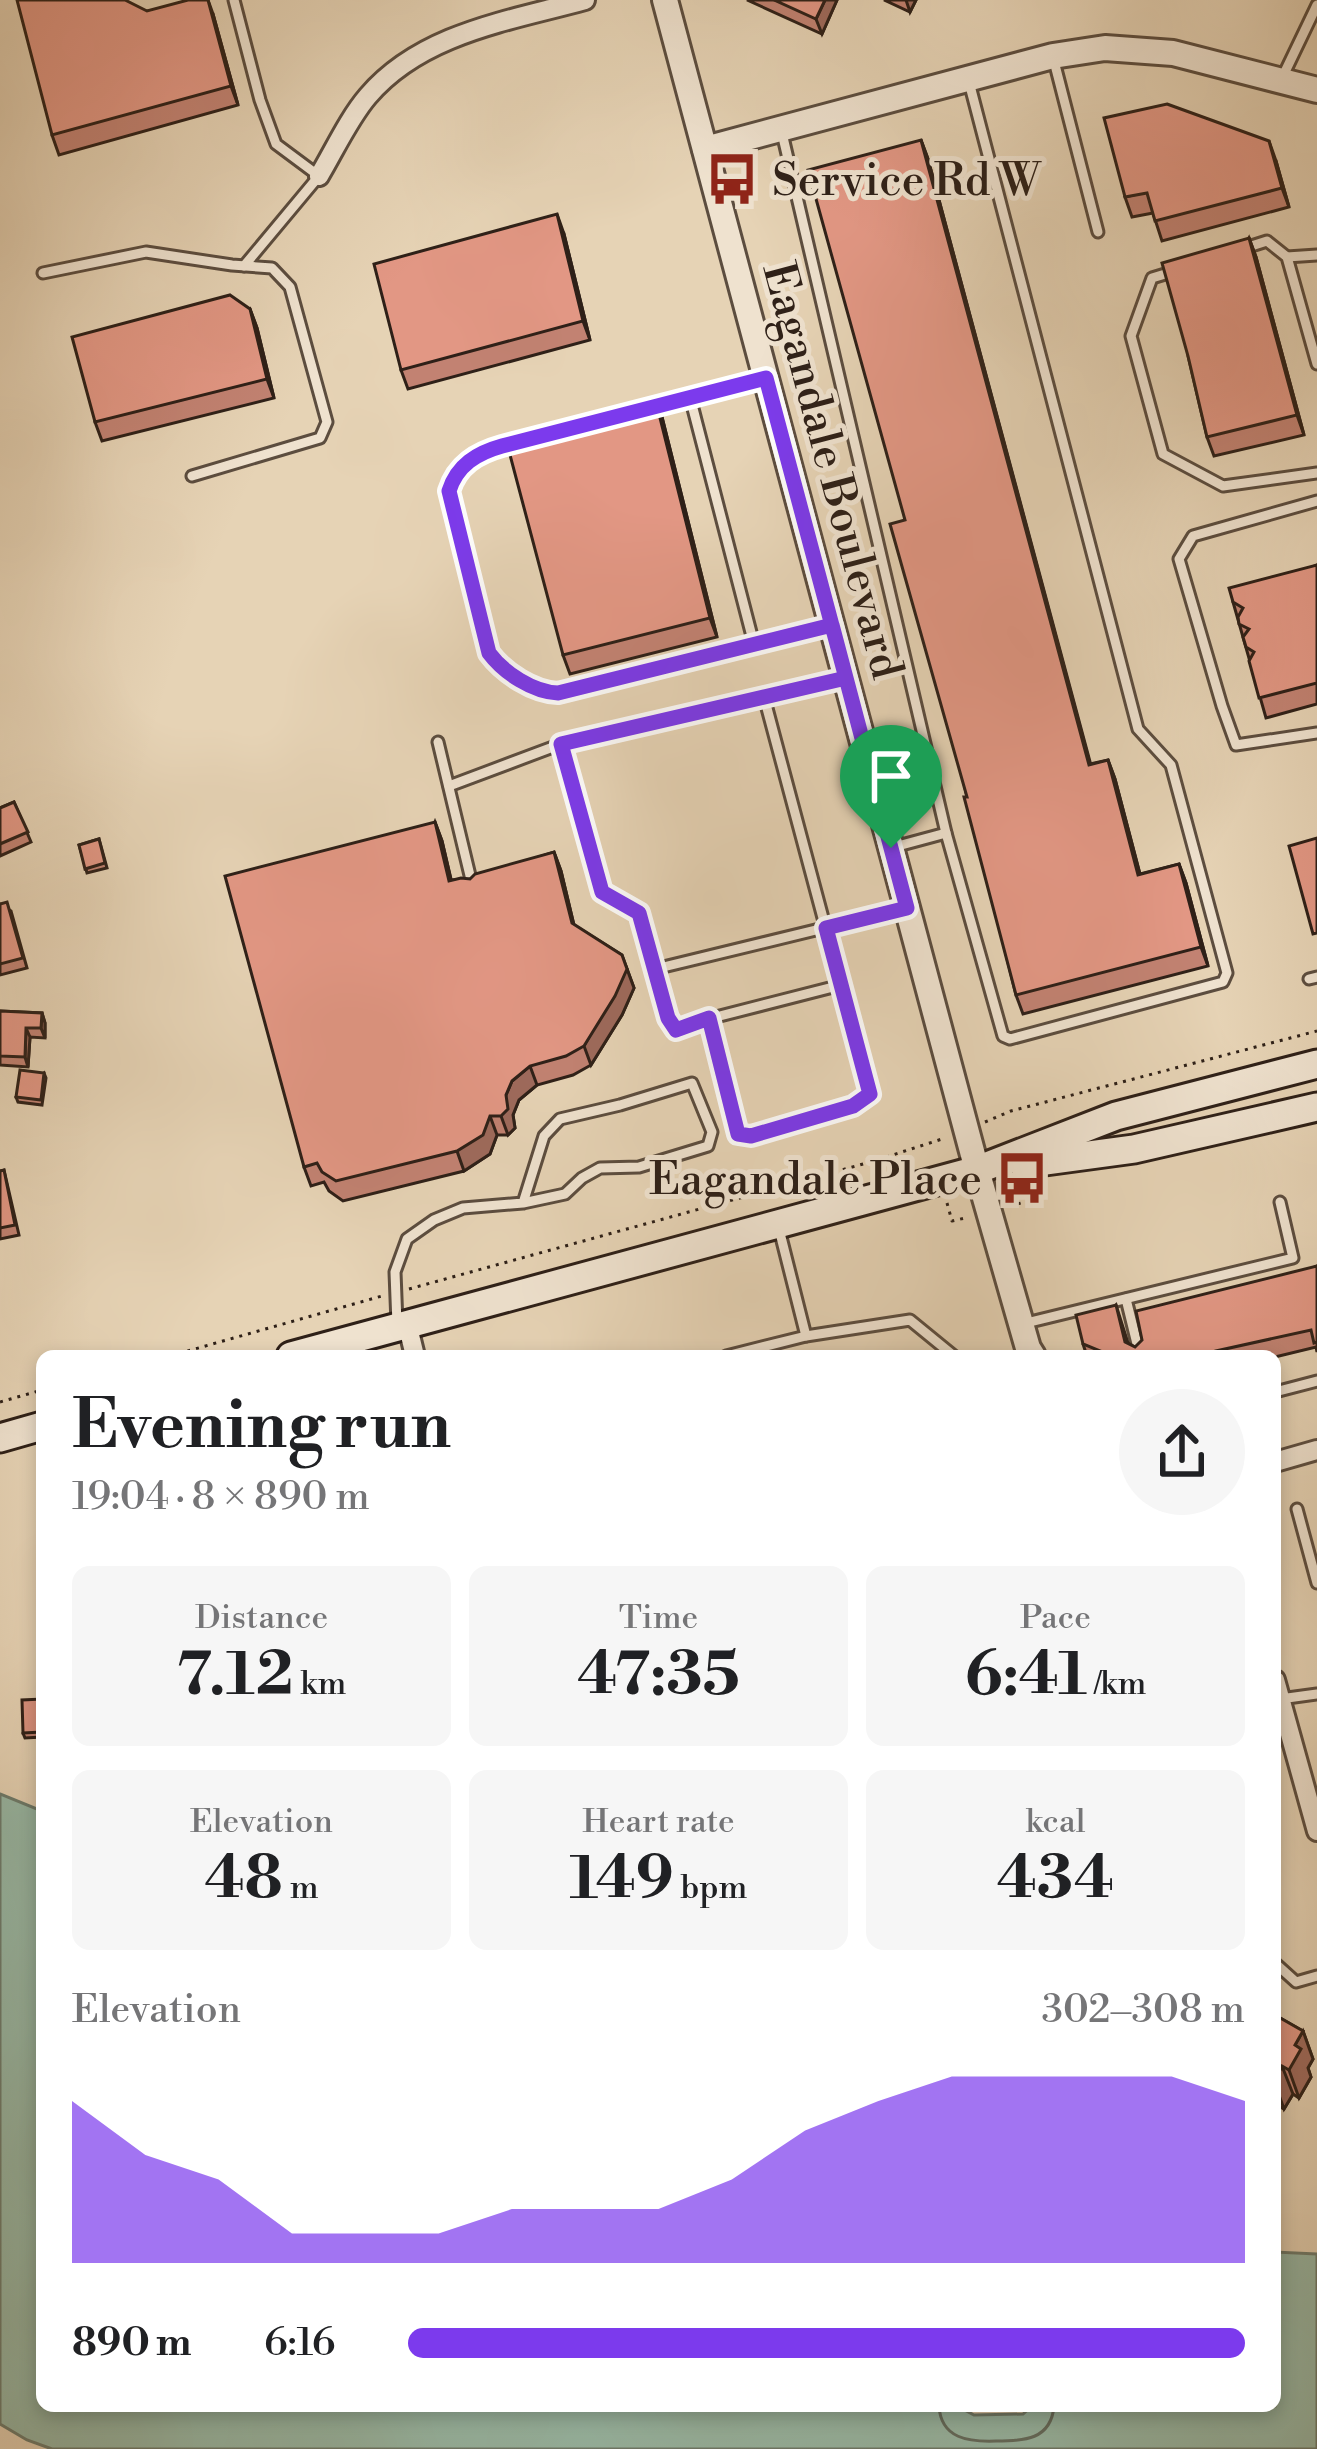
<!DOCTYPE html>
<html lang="en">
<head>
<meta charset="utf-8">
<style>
	:root { --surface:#fff; --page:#f6f6f6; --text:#202124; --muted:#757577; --accent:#7c3aed }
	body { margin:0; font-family:"Libre Bodoni",serif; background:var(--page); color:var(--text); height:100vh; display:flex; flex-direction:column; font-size:45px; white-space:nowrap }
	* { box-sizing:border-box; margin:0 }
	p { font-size:39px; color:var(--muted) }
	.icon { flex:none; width:66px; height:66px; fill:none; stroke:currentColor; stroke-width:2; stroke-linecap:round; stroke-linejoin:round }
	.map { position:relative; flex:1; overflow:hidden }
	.sheet { position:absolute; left:36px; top:1350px; width:1245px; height:1062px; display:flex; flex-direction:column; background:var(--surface); border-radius:18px; box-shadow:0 6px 18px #0003 }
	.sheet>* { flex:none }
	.pin { position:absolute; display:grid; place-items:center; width:102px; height:102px; color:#fff; margin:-123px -51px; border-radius:50% 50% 50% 0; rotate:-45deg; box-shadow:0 0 12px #0007 }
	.pin .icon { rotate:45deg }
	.round { display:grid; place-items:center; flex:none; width:126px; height:126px; border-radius:63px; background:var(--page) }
	.summary { display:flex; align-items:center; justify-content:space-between; height:204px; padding:0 36px }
	h1 { font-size:66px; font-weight:700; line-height:90px }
	.figures { display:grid; grid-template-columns:repeat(3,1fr); gap:18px; height:204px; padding:12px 36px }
	.figures div { display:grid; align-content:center; border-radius:18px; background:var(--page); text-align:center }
	.figures b { font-size:60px; font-weight:700 }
	.figures small { font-size:33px; font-weight:400 }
	.figures p { font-size:33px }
	.chart { height:336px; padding:24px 36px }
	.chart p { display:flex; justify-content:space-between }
	.chart svg { width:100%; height:216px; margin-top:12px; fill:var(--accent); opacity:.7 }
	ul { padding:0 36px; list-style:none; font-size:39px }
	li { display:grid; grid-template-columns:192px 144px 1fr; align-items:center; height:90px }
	li i { height:30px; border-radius:15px; background:var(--accent) }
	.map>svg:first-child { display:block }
	.water { fill:#97b9a7; stroke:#6d7c6e; stroke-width:3 }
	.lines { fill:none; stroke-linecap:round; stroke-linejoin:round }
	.shore { stroke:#626c60; stroke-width:3 }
	.service-casing { stroke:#5c4d3f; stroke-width:15 }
	.minor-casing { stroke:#5c4d3f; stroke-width:24 }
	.tertiary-casing { stroke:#5c4d3f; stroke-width:30 }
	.secondary-casing { stroke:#2e2018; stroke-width:33 }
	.path { stroke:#2e2018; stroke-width:3; stroke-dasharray:3 6; stroke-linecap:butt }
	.service { stroke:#efe2cf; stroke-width:9 }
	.minor { stroke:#efe2cf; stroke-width:18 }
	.tertiary { stroke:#efe2cf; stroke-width:24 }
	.secondary { stroke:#efe2cf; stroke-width:27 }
	.wall { fill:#c28272; stroke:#2e2018; stroke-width:3 }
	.shaded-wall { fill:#9e6a5c; stroke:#2e2018; stroke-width:3 }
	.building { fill:#e29784; stroke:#2e2018; stroke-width:3 }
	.route-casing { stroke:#fff; stroke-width:24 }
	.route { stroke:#7c3aed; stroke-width:15 }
	.labels { text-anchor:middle; stroke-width:10; stroke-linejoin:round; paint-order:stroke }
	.poi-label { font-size:45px; fill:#2e2018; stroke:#efe2cf; text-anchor:start }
	.street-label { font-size:45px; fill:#2e2018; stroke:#efe2cf }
</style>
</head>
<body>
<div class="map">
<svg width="1317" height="2449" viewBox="0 0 1317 2449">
	<rect width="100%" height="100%" fill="#e6d3b5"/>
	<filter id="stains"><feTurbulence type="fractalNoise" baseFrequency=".00167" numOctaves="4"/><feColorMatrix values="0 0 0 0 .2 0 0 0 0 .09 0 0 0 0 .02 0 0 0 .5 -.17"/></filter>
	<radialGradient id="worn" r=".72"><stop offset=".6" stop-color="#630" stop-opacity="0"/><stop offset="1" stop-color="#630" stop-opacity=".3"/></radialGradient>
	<path class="water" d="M0 1794 42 1811V2406H957L974 2415 1023 2414 1032 2406H1275V2252L1317 2254V2449H52L27 2440 0 2424Z"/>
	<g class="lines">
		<path class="shore" d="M939 2406C941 2439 969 2442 996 2441 1024 2441 1051 2440 1054 2406"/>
		<g class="service-casing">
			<g id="service">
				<path d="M234 0 260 100 276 144 319 176 244 266"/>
				<path d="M1054 61 1098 232"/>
				<path d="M1283 76 1317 5"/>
				<path d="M782 133 946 833 1003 1036 1010 1039 1223 982 1227 973 1171 765 1138 729 969 82"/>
				<path d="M1242 249 1267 241 1287 257 1317 364"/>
				<path d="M1287 257 1317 255"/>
				<path d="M1175 271 1152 278 1131 336 1163 454 1223 486 1317 473"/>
				<path d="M43 273 146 252 232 265 272 268 290 287 327 422 320 438 192 476"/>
				<path d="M690 397 754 644"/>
				<path d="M647 408 765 378"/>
				<path d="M515 442C485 450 459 460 449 491L489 653C504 673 533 692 558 693L827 626"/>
				<path d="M1317 501 1193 536 1179 559 1222 706 1236 745 1317 733"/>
				<path d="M438 742 473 888"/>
				<path d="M561 744 602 892 639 913 668 1018 676 1030 708 1019 841 985"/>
				<path d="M449 786 561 744 842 679"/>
				<path d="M894 847 946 833"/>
				<path d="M655 969 902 909"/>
				<path d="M1309 979 1317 977"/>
				<path d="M708 1019 738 1134 751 1136 853 1106 870 1094 764 697"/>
				<path d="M779 1229 806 1336"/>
				<path d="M1126 1299 1140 1356"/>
				<path d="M1026 1323 1293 1258 1280 1202"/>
				<path d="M397 1324 395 1272 407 1239 434 1220 463 1208 523 1203 565 1194 582 1178 600 1168 639 1167 708 1146 712 1132 692 1083 620 1105 560 1119 544 1136 523 1203"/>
				<path d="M726 1356 806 1336 910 1320 954 1356"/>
				<path d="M1275 1392 1317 1381"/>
				<path d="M1297 1509 1317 1583"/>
				<path d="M1280 1699 1317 1694"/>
				<path d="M1275 1963 1296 1982 1317 1976"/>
			</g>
		</g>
		<g class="minor-casing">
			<g id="minor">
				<path d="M319 176C334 151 349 118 368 96 422 33 509 21 585 0"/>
				<path d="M407 1323 415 1356"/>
				<path d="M1275 1462 1317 1450"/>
				<path d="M1275 1680 1317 1831"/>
			</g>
		</g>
		<g class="tertiary-casing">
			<g id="tertiary">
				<path d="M665 0 977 1170 1028 1348 1033 1356"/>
				<path d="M705 149 1053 56 1105 48 1173 53 1317 90"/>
			</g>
		</g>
		<g class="secondary-casing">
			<g id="secondary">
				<path d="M1023 1164 1134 1149 1317 1107"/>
				<path d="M291 1356 977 1170 1116 1116 1317 1064"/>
				<path d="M0 1438 42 1426"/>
			</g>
		</g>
		<g class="path">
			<path d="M985 1122 1011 1111 1317 1031"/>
			<path d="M947 1203 952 1221 965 1218"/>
			<path d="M1009 1206 1021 1203 1018 1189"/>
			<path d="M409 1289 874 1161 942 1139"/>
			<path d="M170 1356 382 1296"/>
			<path d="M0 1402 42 1390"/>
		</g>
		<use href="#service" class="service"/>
		<use href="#minor" class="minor"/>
		<use href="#tertiary" class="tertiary"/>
		<use href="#secondary" class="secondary"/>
	</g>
	<g class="wall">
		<path d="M747 0H837L822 34Z"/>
		<path d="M884 0H916L910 12Z"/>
		<path d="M147 11 213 14 238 105 59 155 52 135Z"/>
		<path d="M921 140 928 159 1090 764 1108 760 1115 779 1140 874 1179 864 1186 883 1208 966 1023 1014 1016 995 967 797 905 520Z"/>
		<path d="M1276 161 1289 207 1162 241 1153 213 1132 217 1125 197Z"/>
		<path d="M564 234 590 340 408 389 401 370Z"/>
		<path d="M1249 238 1256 257 1304 435 1214 456 1207 437 1188 356Z"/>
		<path d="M250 309 257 328 274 398 102 441 95 422Z"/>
		<path d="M662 417 717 637 570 674 563 655Z"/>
		<path d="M1317 565V704L1266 718 1233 602Z"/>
		<path d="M14 802 31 842 0 856V808Z"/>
		<path d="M435 822 442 841 451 880 470 879 554 852 561 871 574 925 622 955 634 988 622 1015 591 1065 573 1075 537 1085 519 1100 513 1115 515 1128 508 1135H497L490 1154 464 1171 343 1201 329 1191 324 1182 311 1186 304 1167Z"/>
		<path d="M99 839 107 868 87 873 79 845Z"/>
		<path d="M0 904 11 911 27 968 0 975Z"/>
		<path d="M0 1011 42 1013 45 1023V1038L30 1037 28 1067 0 1065Z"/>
		<path d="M44 1073 46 1078 42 1105 18 1102 16 1097Z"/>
		<path d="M4 1170 19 1235 0 1239V1171Z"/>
		<path d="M1317 1266V1352L1316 1347 1275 1357 1087 1356 1083 1344 1116 1305 1128 1343 1135 1347Z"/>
		<path d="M42 1699V1737L25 1738 23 1733Z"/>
		<path d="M1275 2015 1303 2031 1313 2059 1308 2068 1311 2077 1299 2098 1293 2094 1284 2109 1275 2104Z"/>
	</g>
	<g class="shaded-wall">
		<path d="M208 0 213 14 238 105 231 86Z"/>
		<path d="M825 0H837L822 34 816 19Z"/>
		<path d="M906 0H916L910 12Z"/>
		<path d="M921 140 928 159 1096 784 1089 765Z"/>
		<path d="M1269 141 1276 161 1289 207 1282 188Z"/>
		<path d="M557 214 564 234 590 340 583 321Z"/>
		<path d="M1249 238 1256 257 1304 435 1297 415Z"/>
		<path d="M250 309 257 328 274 398 267 379Z"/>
		<path d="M655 398 662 417 717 637 710 618Z"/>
		<path d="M1108 760 1115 779 1145 894 1138 875Z"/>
		<path d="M435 822 442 841 456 900 449 881Z"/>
		<path d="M554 852 561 871 578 942 572 923Z"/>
		<path d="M1179 864 1186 883 1208 966 1201 947Z"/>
		<path d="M627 969 634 988 622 1015 591 1065 584 1046Z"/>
		<path d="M42 1013 45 1023V1038L41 1028Z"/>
		<path d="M26 1028 30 1037 28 1067 25 1057Z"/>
		<path d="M530 1066 537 1085 519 1100 513 1115 515 1128 508 1135 501 1116 506 1095 512 1081Z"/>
		<path d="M490 1116 497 1135 490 1154 464 1171 457 1151Z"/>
		<path d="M1303 2031 1313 2059 1308 2068 1311 2077 1299 2098 1289 2070 1295 2045Z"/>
		<path d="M1282 2066 1293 2094 1284 2109 1275 2084V2079Z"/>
	</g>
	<g class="building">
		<path d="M17 0H125L147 11 188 0H208L231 86 52 135Z"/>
		<path d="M774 0H825L816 19Z"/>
		<path d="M1167 104 1269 141 1282 188 1155 221 1147 193 1125 197 1104 118Z"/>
		<path d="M921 140 1089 765 1108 760 1138 875 1179 864 1201 947 1016 995 964 797H967L890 524 905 520 808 170Z"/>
		<path d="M557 214 583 321 401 370 374 264Z"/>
		<path d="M1249 238 1297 415 1207 437 1188 356 1162 263Z"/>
		<path d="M230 295 250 309 267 379 95 422 72 337Z"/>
		<path d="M655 398 710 618 563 655 505 436Z"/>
		<path d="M1317 565V683L1259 698 1249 661 1254 652 1246 647 1243 637 1249 629 1239 624 1238 617 1243 608 1233 602 1229 588Z"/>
		<path d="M14 802 28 832 0 844V808Z"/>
		<path d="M435 822 449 881 461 878 470 879 475 874 554 852 572 923 622 955 627 969 615 996 584 1046 566 1056 530 1066 512 1081 506 1095 508 1109 501 1116H490L483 1135 457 1151 336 1181 322 1172 317 1163 304 1167 225 876Z"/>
		<path d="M1317 838V933L1313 934 1289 846Z"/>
		<path d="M99 839 105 863 85 869 79 845Z"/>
		<path d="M7 902 23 958 0 964V904Z"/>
		<path d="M0 1011 42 1013 41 1028H26L25 1057 0 1056Z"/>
		<path d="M20 1070 44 1073 41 1100 16 1097Z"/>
		<path d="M4 1170 15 1225 0 1228V1171Z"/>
		<path d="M1317 1266V1342L1314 1343 1311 1330 1216 1351 1217 1356H1147L1146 1352 1131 1356H1112L1083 1344 1076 1315 1116 1305 1125 1342 1135 1347 1142 1340 1136 1311Z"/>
		<path d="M42 1699V1732L23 1733 22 1700Z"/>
		<path d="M1275 2015 1303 2031 1295 2045 1301 2049 1289 2070 1282 2066 1275 2079Z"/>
	</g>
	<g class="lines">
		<g class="route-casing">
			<path id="route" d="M891 848 832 625 558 693C533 692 504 673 489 653L449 491C457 465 477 453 502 446L766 378C793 478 819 578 846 678L561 744 602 892 639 913 668 1018 676 1030 709 1018 738 1134 751 1136 853 1106 870 1094 826 928 907 908 891 848"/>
		</g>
		<use href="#route" class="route"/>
	</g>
	<defs>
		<g id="bus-bare" transform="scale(4.14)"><path d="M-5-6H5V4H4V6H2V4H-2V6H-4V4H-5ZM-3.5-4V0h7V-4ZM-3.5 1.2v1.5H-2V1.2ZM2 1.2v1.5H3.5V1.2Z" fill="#8f2418" stroke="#efe2cf" stroke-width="2.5" paint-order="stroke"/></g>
	</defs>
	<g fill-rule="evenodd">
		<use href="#bus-bare" x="732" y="179"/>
		<use href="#bus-bare" x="1022" y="1178"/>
	</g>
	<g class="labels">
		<g class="poi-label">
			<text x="772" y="195">Service Rd W</text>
			<text x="982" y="1194" text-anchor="end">Eagandale Place</text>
		</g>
		<g class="street-label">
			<text transform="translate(834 470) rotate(75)" y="16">Eagandale Boulevard</text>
		</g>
	</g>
	<rect width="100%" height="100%" filter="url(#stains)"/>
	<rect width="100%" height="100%" fill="url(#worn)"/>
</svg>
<div class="pin" style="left:891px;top:848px;background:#1e9e55"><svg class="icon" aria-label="arrive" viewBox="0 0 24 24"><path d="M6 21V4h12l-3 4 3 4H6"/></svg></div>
<section class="sheet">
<div class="summary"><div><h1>Evening run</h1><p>19:04 · 8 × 890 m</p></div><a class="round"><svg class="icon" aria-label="share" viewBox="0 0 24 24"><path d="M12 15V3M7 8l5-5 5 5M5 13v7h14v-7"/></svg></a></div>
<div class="figures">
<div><p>Distance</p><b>7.12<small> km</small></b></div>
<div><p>Time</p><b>47:35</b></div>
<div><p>Pace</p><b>6:41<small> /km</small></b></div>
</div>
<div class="figures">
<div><p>Elevation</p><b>48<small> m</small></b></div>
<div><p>Heart rate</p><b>149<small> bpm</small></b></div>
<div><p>kcal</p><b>434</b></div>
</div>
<div class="chart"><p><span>Elevation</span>302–308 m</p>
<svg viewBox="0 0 160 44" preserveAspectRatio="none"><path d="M0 44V11L10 22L20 27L30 38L40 38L50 38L60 33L70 33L80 33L90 27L100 17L110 11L120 6L130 6L140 6L150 6L160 11V44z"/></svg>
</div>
<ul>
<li><b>890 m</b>6:16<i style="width:100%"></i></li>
</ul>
</section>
</div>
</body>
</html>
